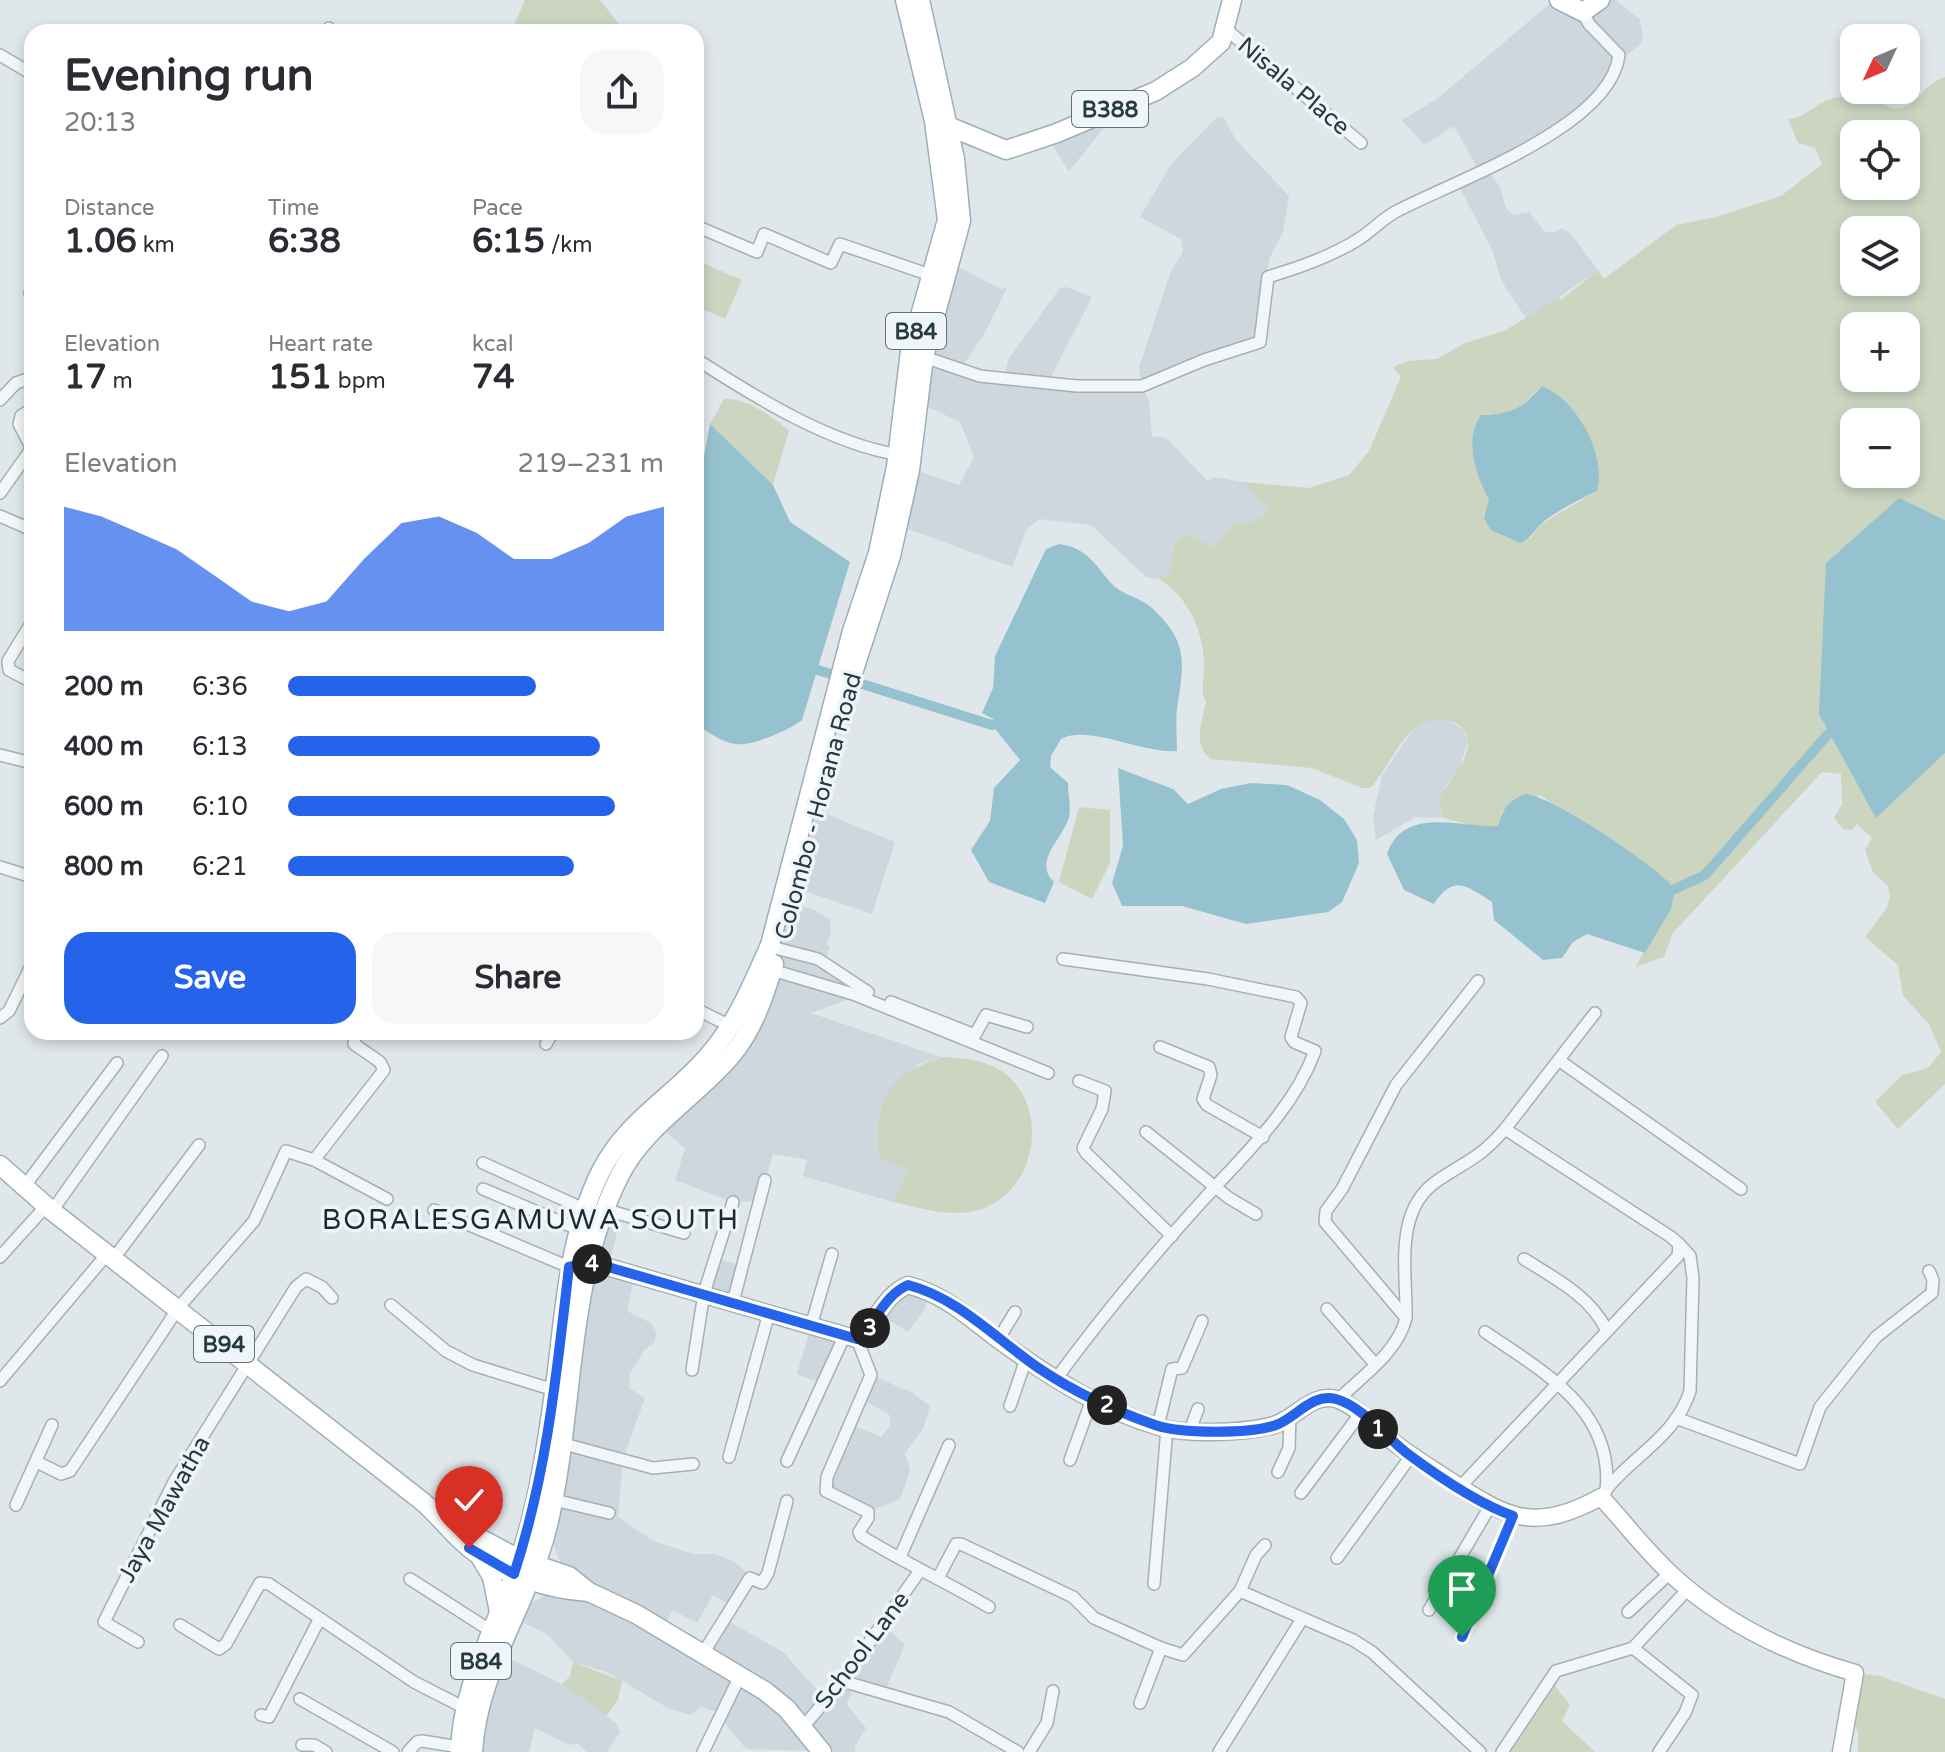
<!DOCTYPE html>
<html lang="en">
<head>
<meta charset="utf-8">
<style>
	:root { --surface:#fff; --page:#f7f7f7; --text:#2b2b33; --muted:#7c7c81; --accent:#2563eb }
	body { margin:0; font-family:"Varela Round",sans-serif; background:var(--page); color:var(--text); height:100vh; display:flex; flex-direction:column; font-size:30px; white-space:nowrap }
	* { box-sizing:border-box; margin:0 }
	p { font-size:26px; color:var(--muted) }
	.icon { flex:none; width:44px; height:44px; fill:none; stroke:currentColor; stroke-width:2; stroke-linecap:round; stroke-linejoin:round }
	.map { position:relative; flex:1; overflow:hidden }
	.side { position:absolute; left:24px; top:24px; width:680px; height:1016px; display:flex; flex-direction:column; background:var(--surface); border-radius:24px; box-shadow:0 4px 12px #0003 }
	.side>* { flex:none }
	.needle { width:52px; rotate:226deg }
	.tools { position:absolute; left:1840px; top:24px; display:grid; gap:16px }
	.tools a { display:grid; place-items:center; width:80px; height:80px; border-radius:16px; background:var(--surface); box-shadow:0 4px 12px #0003; font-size:40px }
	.pin { position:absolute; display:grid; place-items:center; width:68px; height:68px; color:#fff; margin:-82px -34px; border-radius:50% 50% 50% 0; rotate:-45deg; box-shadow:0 0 8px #0007 }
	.pin .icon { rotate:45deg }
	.km { position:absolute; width:40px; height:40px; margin:-20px; border-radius:50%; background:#222; color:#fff; font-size:22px; line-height:40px; text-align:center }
	.round { display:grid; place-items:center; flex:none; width:84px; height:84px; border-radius:24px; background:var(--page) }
	.summary { display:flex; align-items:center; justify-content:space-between; height:136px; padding:0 40px }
	h1 { font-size:44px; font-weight:800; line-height:60px }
	.metrics { display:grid; grid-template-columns:repeat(3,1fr); gap:12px; height:136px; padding:8px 40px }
	.metrics div { display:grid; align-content:center }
	.metrics b { font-size:34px; font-weight:800 }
	.metrics small { font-size:22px; font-weight:400 }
	.metrics p { font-size:22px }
	.chart { height:224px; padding:16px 40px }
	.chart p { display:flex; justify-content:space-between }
	.chart svg { width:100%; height:144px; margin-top:8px; fill:var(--accent); opacity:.7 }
	.button { display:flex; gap:16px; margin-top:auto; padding:16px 40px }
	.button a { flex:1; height:92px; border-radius:24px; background:var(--accent); color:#fff; font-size:32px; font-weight:800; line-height:92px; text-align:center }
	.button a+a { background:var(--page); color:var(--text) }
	ul { padding:0 40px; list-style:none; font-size:26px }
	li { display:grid; grid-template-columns:128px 96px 1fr; align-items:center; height:60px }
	li i { height:20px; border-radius:10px; background:var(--accent) }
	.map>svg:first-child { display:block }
	.built { fill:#cdd7dd }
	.green { fill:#cbd5c0; fill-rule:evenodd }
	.water { fill:#96c2cf }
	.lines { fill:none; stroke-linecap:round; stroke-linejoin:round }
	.canal { stroke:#96c2cf; stroke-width:10 }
	.street-casing { stroke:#a4b0b5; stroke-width:14 }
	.secondary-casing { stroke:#a4b0b5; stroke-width:19 }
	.primary-casing { stroke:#9dafb8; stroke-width:21 }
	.street { stroke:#f3f6f8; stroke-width:11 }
	.secondary { stroke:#fff; stroke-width:16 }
	.primary { stroke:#fff; stroke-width:18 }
	.route-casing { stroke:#fff; stroke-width:16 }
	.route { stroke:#2563eb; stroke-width:10 }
	.labels { text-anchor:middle; stroke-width:7; stroke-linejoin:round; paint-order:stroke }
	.shield { fill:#eff5f8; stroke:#62727a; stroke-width:2 }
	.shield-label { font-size:22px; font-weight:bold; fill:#263a44 }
	.street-label { font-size:24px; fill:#263a44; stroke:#eff5f8 }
	.quarter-label { font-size:28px; letter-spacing:2px; fill:#192a34; stroke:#eff5f8 }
</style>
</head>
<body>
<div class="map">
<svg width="1945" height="1752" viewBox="0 0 1945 1752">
	<rect width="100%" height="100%" fill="#e0e7ea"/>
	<g class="built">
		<path d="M1554 0 1583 12 1600 0H1616L1640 20 1643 36 1641 43 1619 62 1579 114 1488 170 1500 187 1506 209 1514 215 1529 212 1544 231 1553 233 1561 228 1571 234 1598 270 1527 320 1502 282 1492 250 1458 184 1480 173 1454 126 1424 145 1402 120 1438 98Z"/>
		<path d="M1100 114 1104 128 1069 171 1047 137Z"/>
		<path d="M1218 116 1224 118 1236 140 1289 196 1283 232 1269 259 1260 342 1142 387 1149 402 1152 436 1166 438 1208 481 1215 477 1242 482 1268 506 1265 516 1260 520 1229 527 1215 547 1187 534 1174 545 1170 571 1159 579 1146 577 1091 525 1039 519 1026 530 1012 567 889 522 898 464 959 485 974 457 960 422 926 406 945 260 1001 289 1007 288 983 336 960 370 1004 378 1008 360 1017 347 1060 288 1066 287 1092 297 1048 383 1142 386 1139 368 1171 271 1183 252 1181 239 1140 217 1172 163Z"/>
		<path d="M1432 719 1449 720 1464 730 1468 741 1459 770 1447 783 1439 801 1444 818 1416 817 1376 840 1373 817 1382 775 1415 727Z"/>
		<path d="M805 805 895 842 872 914 786 885Z"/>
		<path d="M782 900 815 910 830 920 831 933 826 944 830 946 824 962 856 987 852 998 811 1013 941 1057 916 1065 909 1168 893 1202 803 1176 807 1160 773 1154 759 1201 733 1202 675 1180 685 1149 659 1125 751 1025Z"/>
		<path d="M604 1209 622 1215 608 1267 635 1275 627 1311 651 1323 657 1333 654 1343 644 1351 630 1373 629 1388 645 1398 623 1459 618 1517 653 1541 693 1554H715L733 1561 752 1577 732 1606 713 1595 697 1623 672 1610 663 1630 702 1654 724 1619 732 1623 783 1652 826 1700 880 1628 892 1632 905 1645 885 1691 855 1684 847 1705 866 1728 855 1746V1752L746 1749 715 1711 701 1707 690 1715 668 1708 607 1672 573 1662 548 1635 520 1621 527 1605 559 1588 565 1574 547 1529Z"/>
		<path d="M716 1259 744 1266 733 1302 704 1293Z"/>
		<path d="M908 1285 927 1300 925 1309 908 1332 879 1314Z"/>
		<path d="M811 1326 844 1337 822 1384 797 1374Z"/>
		<path d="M871 1375 913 1393 930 1406 923 1429 905 1453 910 1471 900 1499 868 1512 833 1495 827 1477 850 1424 881 1437 891 1425 889 1414 861 1399Z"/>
		<path d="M500 1654 562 1684 617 1724 620 1732 607 1752H587L577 1743 569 1745 535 1728 529 1752H473Z"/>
	</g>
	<g class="green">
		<path d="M525 0H600L625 32H511Z"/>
		<path d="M1945 77V520L1898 498 1876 817 1945 753V1084L1898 1129 1875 1102 1902 1075 1928 1068 1941 1052 1929 1024 1903 996 1898 965 1865 937 1887 908 1890 897 1888 886 1873 872 1865 850 1872 838 1857 824 1852 830 1843 829 1834 818 1842 804 1841 774 1822 772 1673 933 1664 957 1636 967 1675 888 1540 795 1502 811 1499 826 1478 827 1444 818 1439 802C1445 781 1469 765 1468 741 1466 715 1428 715 1414 729 1395 746 1387 770 1370 788H1362L1312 768 1211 759C1192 744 1202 723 1206 702 1199 689 1205 679 1204 665 1204 632 1188 596 1159 579L1170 571 1174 545 1187 534 1215 547 1229 527C1243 519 1265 527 1268 506L1242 482 1309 488 1349 475 1369 451 1401 377 1393 367 1408 361 1437 359 1465 343 1504 331 1560 297 1561 300 1598 270 1604 279 1676 225 1716 217 1781 196 1822 164 1815 148 1798 143 1788 119C1804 117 1809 110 1821 103 1830 97 1848 96 1858 95 1875 94 1888 114 1905 107 1922 100 1924 83 1945 77ZM1854 134H1906V186H1854ZM1854 230H1906V282H1854ZM1854 326H1906V378H1854ZM1542 386 1597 491 1541 524 1530 539 1484 518 1490 500C1476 475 1463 440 1481 415L1511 414ZM1854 422H1906V474H1854Z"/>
		<path d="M696 260 742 280 725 319 696 306Z"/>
		<path d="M724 399C748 398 770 416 789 430L773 485 710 424Z"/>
		<path d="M1079 807 1110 810V863L1092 899 1059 882Z"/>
		<path d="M941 1057C957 1058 974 1058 990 1065 1053 1091 1042 1191 979 1210 951 1218 921 1208 893 1202L908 1169 880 1159C872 1104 888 1075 941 1057Z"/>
		<path d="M573 1662 622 1681 618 1700 606 1716 562 1684 570 1676Z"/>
		<path d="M1855 1673 1880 1676 1945 1699V1752H1858V1733L1853 1720Z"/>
		<path d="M1549 1678 1570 1705 1562 1721 1595 1752H1502Z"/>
	</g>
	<g class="water">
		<path d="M1542 386C1577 400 1607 455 1597 491 1578 500 1561 509 1544 521 1535 529 1532 538 1520 543L1491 530 1484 518 1489 500C1476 475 1463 440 1481 415 1511 415 1522 408 1542 386Z"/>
		<path d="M710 424 773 485 790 522 850 562 802 720C792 729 750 747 736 744 721 742 708 732 696 724V602L703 597 704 579 696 567V500Z"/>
		<path d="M1899 498 1945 520V753L1876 818 1819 714 1826 563Z"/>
		<path d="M1059 544C1090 548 1096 568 1115 587 1126 596 1143 599 1152 608 1186 640 1185 658 1178 702 1175 718 1177 735 1177 751 1143 754 1088 724 1061 739L1051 756 1050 767 1068 783C1068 794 1072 810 1068 820 1061 840 1033 862 1054 882L1045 903 989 882 971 850 990 821 994 788 1020 760 992 725 993 719 982 713 993 688 995 656 1046 549Z"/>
		<path d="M1118 768 1173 789 1188 804 1221 789 1251 783 1287 785 1320 800 1344 819 1357 840 1359 863 1342 902 1328 912 1246 924 1182 906H1122L1112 883 1123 846Z"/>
		<path d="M1526 794C1552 796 1657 866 1675 889L1671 909 1645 953 1587 934 1573 942 1562 958 1543 960 1494 920 1492 902C1467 886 1453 874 1434 904L1404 890 1387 854C1404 805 1461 828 1498 826 1503 809 1508 800 1526 794Z"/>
	</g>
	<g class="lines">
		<g class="canal">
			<path d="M818 670 992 725"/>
			<path d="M1675 889 1705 875 1828 734"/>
		</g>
		<g class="street-casing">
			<g id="street">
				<path d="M1227 30 1361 143"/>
				<path d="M328 32 329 28"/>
				<path d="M0 55 32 74"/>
				<path d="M696 226 757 252 764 234 831 263 840 244 933 276"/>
				<path d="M30 293 32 294"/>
				<path d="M918 355 980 376 1077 386H1142L1204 360 1260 342 1268 277C1300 267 1330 257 1359 239 1373 230 1384 217 1399 210 1454 181 1611 127 1619 55L1589 24 1583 12"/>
				<path d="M696 359C755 397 830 444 900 455"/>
				<path d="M0 400 16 383 28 379 32 384"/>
				<path d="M32 409 21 416 19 424 32 449"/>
				<path d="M0 493 32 448"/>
				<path d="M0 516 32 530"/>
				<path d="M32 622 8 661 9 670 32 682"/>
				<path d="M0 755 32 763"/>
				<path d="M0 867 32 877"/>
				<path d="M779 949 818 959 868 992"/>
				<path d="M772 970 853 994 1048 1073"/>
				<path d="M891 1002 975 1035 986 1015 1027 1027"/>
				<path d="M696 1009 730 1026"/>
				<path d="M0 1018 9 1011 32 964"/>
				<path d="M546 1044 553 1032"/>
				<path d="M1160 1047 1209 1067 1211 1075 1203 1099 1207 1105 1263 1137"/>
				<path d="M1560 1061 1741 1189"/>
				<path d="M1079 1081 1105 1091 1102 1109 1083 1148 1086 1153 1172 1236"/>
				<path d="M1146 1132 1229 1198 1256 1214"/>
				<path d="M314 1160 387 1199"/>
				<path d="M483 1163 586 1210"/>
				<path d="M24 1187 117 1063"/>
				<path d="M483 1189 580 1230"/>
				<path d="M604 1209 684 1233"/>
				<path d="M434 1210 569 1267"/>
				<path d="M52 1211 162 1056"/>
				<path d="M0 1257 46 1206"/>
				<path d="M114 1258 199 1145"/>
				<path d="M1524 1259C1554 1278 1590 1296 1606 1329"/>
				<path d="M733 1302 765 1180"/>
				<path d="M391 1305 446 1351 473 1365 554 1390"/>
				<path d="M1327 1309 1375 1364"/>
				<path d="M1406 1318C1407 1272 1393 1211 1437 1181 1468 1160 1479 1159 1505 1129"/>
				<path d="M811 1326 832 1254"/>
				<path d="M1485 1332C1542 1371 1615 1410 1606 1491"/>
				<path d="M857 1339 871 1375 827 1477 826 1491 868 1512V1518L859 1532 861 1536C903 1562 946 1582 989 1607"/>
				<path d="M998 1340 1015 1312"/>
				<path d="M692 1370 704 1293 733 1202"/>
				<path d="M1056 1379C1105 1312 1158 1249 1215 1187 1253 1146 1295 1105 1315 1051L1294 1042 1291 1037 1301 1003 1296 997 1208 979 1063 959"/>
				<path d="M0 1381 108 1253"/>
				<path d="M1338 1400C1362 1376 1398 1352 1406 1318L1325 1222 1326 1211 1342 1189 1396 1085 1478 981"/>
				<path d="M1010 1406 1026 1359"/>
				<path d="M1676 1418 1800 1464 1820 1407 1876 1337 1932 1293 1933 1280 1929 1271"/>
				<path d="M1158 1426 1172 1369 1182 1368 1202 1321"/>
				<path d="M1190 1430 1198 1409"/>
				<path d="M564 1444 653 1468 693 1464"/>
				<path d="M729 1457 769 1313"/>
				<path d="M1070 1460 1092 1399"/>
				<path d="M787 1461 844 1337"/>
				<path d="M37 1462 61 1474 70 1471 179 1307 254 1221 286 1151 314 1160 384 1070 380 1062 354 1044 355 1032"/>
				<path d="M1278 1472 1289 1448 1290 1416"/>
				<path d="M1460 1487 1678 1256 1679 1244 1671 1237 1505 1129 1595 1013"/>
				<path d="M1301 1493 1360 1414"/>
				<path d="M1601 1497C1626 1459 1675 1439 1690 1391L1693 1278 1690 1256 1679 1244"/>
				<path d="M554 1500 609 1513"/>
				<path d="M16 1505 52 1425"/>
				<path d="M900 1557 949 1445"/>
				<path d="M1337 1558 1411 1456"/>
				<path d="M938 1578 956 1544H961L1073 1597 1094 1618 1161 1648"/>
				<path d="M410 1579 491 1631"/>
				<path d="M1154 1584 1167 1428"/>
				<path d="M1240 1591 1353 1640 1372 1652 1480 1752"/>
				<path d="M1429 1610 1489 1508"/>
				<path d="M1628 1612 1670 1573"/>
				<path d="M180 1625 219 1649 226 1644 260 1583 269 1584 414 1682 465 1708"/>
				<path d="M1462 1637 1513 1516"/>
				<path d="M138 1642 104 1622 174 1482 296 1287 306 1279 322 1287 332 1298"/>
				<path d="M1633 1648 1692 1695 1685 1713 1659 1752"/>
				<path d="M702 1655 750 1578 762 1583 768 1573 787 1501"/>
				<path d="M842 1681 949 1712 1018 1752"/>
				<path d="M300 1699 393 1752"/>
				<path d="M1140 1703 1161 1648 1183 1655 1240 1591 1256 1555 1265 1545"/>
				<path d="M261 1715 269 1717 319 1620"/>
				<path d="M803 1727 842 1681 919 1572"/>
				<path d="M302 1745H314L326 1752"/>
				<path d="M408 1752 417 1742 422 1741 465 1748"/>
				<path d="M703 1752 740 1676"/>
				<path d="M1029 1752 1047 1723 1053 1691"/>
				<path d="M1219 1752 1302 1619"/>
				<path d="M1502 1752 1556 1671 1633 1648 1688 1589"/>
			</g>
		</g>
		<g class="secondary-casing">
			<path id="secondary" d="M577 1265 608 1267 857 1339C877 1322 883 1296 908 1285 946 1295 969 1318 1000 1341 1048 1376 1101 1410 1159 1427 1187 1435 1246 1433 1274 1425 1296 1419 1313 1390 1339 1400 1358 1408 1376 1428 1392 1441 1411 1456 1431 1468 1452 1482 1510 1520 1536 1532 1601 1497 1625 1523 1646 1551 1672 1575 1723 1622 1788 1654 1855 1673L1841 1752"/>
		</g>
		<g class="primary-casing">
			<g id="primary">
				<path d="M1559 0 1583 12 1600 0"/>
				<path d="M941 123 1006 150 1057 133 1156 91 1192 68 1221 42 1232 0"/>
				<path d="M853 673 891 556 910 470 924 357 961 221 955 159 920 0"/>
				<path d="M0 1165 52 1211 423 1502C440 1517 455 1537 472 1550 504 1575 549 1590 589 1592"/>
				<path d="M455 1525 519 1559 569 1576 589 1592 636 1614 765 1691 787 1709 822 1752"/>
				<path d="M479 1555 492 1577 499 1612"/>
				<path d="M460 1752C461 1690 494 1630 515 1573 538 1509 548 1438 557 1371 565 1303 570 1233 601 1171 626 1121 674 1096 708 1056 737 1023 752 985 770 945L852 631 878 553 896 467 910 351 947 220 934 121 905 0"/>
				<path d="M473 1752C477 1673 528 1604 547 1529 576 1412 564 1285 620 1175 644 1127 696 1097 731 1056 753 1030 764 997 774 964"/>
			</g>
		</g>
		<use href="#street" class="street"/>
		<use href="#secondary" class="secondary"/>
		<use href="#primary" class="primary"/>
	</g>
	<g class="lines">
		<g class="route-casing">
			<path id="route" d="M469 1548 514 1574C547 1474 557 1370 569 1267L587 1263 608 1267 857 1339C877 1322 883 1296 908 1285 959 1298 997 1340 1040 1369 1076 1393 1115 1411 1155 1425 1181 1434 1250 1434 1276 1425 1296 1418 1311 1393 1336 1399 1362 1406 1387 1438 1408 1454 1439 1477 1477 1503 1513 1516L1462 1637"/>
		</g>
		<use href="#route" class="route"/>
	</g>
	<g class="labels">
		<g class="shield">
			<rect x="1072" y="91" width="76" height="36" rx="6"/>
			<rect x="886" y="313" width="60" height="36" rx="6"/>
			<rect x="194" y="1326" width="60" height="36" rx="6"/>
			<rect x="451" y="1643" width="60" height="36" rx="6"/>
		</g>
		<g class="shield-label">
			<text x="1110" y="117">B388</text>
			<text x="916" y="339">B84</text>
			<text x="224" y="1352">B94</text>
			<text x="481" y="1669">B84</text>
		</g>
		<g class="street-label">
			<text transform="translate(1294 86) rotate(40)" y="8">Nisala Place</text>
			<text transform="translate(818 806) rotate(-75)" y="8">Colombo - Horana Road</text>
			<text transform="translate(164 1509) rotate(-61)" y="8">Jaya Mawatha</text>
			<text transform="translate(862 1650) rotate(-53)" y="8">School Lane</text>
		</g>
		<g class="quarter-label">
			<text x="531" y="1229">BORALESGAMUWA SOUTH</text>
		</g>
	</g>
</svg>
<div class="tools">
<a><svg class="needle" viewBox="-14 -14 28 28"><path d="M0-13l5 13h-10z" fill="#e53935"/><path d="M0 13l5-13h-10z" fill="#7c7c81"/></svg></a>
<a><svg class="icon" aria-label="locate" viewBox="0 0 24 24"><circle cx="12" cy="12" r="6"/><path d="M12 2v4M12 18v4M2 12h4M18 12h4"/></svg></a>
<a><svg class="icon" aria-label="layers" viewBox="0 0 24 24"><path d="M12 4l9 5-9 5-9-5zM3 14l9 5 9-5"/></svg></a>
<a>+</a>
<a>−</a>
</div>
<div class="pin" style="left:1462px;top:1637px;background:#1e9e55"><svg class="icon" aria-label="arrive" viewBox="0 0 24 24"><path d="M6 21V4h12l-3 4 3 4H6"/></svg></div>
<div class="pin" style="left:469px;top:1548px;background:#d93025"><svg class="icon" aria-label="check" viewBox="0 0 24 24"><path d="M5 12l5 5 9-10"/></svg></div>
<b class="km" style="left:1378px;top:1429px">1</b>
<b class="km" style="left:1107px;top:1405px">2</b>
<b class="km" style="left:870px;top:1328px">3</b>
<b class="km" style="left:592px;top:1264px">4</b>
<section class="side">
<div class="summary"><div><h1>Evening run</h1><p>20:13</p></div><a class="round"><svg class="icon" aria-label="share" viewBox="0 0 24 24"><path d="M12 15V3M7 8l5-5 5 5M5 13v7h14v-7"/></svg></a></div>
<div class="metrics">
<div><p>Distance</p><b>1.06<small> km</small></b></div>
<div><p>Time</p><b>6:38</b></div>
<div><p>Pace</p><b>6:15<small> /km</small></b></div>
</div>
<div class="metrics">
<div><p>Elevation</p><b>17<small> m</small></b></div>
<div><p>Heart rate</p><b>151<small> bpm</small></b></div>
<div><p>kcal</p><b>74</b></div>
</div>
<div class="chart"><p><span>Elevation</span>219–231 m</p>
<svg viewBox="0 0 160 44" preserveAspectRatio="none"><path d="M0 44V6L10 9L20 14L30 19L40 27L50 35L60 38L70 35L80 22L90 11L100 9L110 14L120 22L130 22L140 17L150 9L160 6V44z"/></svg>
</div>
<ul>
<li><b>200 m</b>6:36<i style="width:66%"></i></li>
<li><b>400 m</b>6:13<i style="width:83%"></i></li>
<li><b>600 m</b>6:10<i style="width:87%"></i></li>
<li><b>800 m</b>6:21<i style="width:76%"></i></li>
</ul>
<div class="button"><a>Save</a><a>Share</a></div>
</section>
</div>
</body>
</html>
